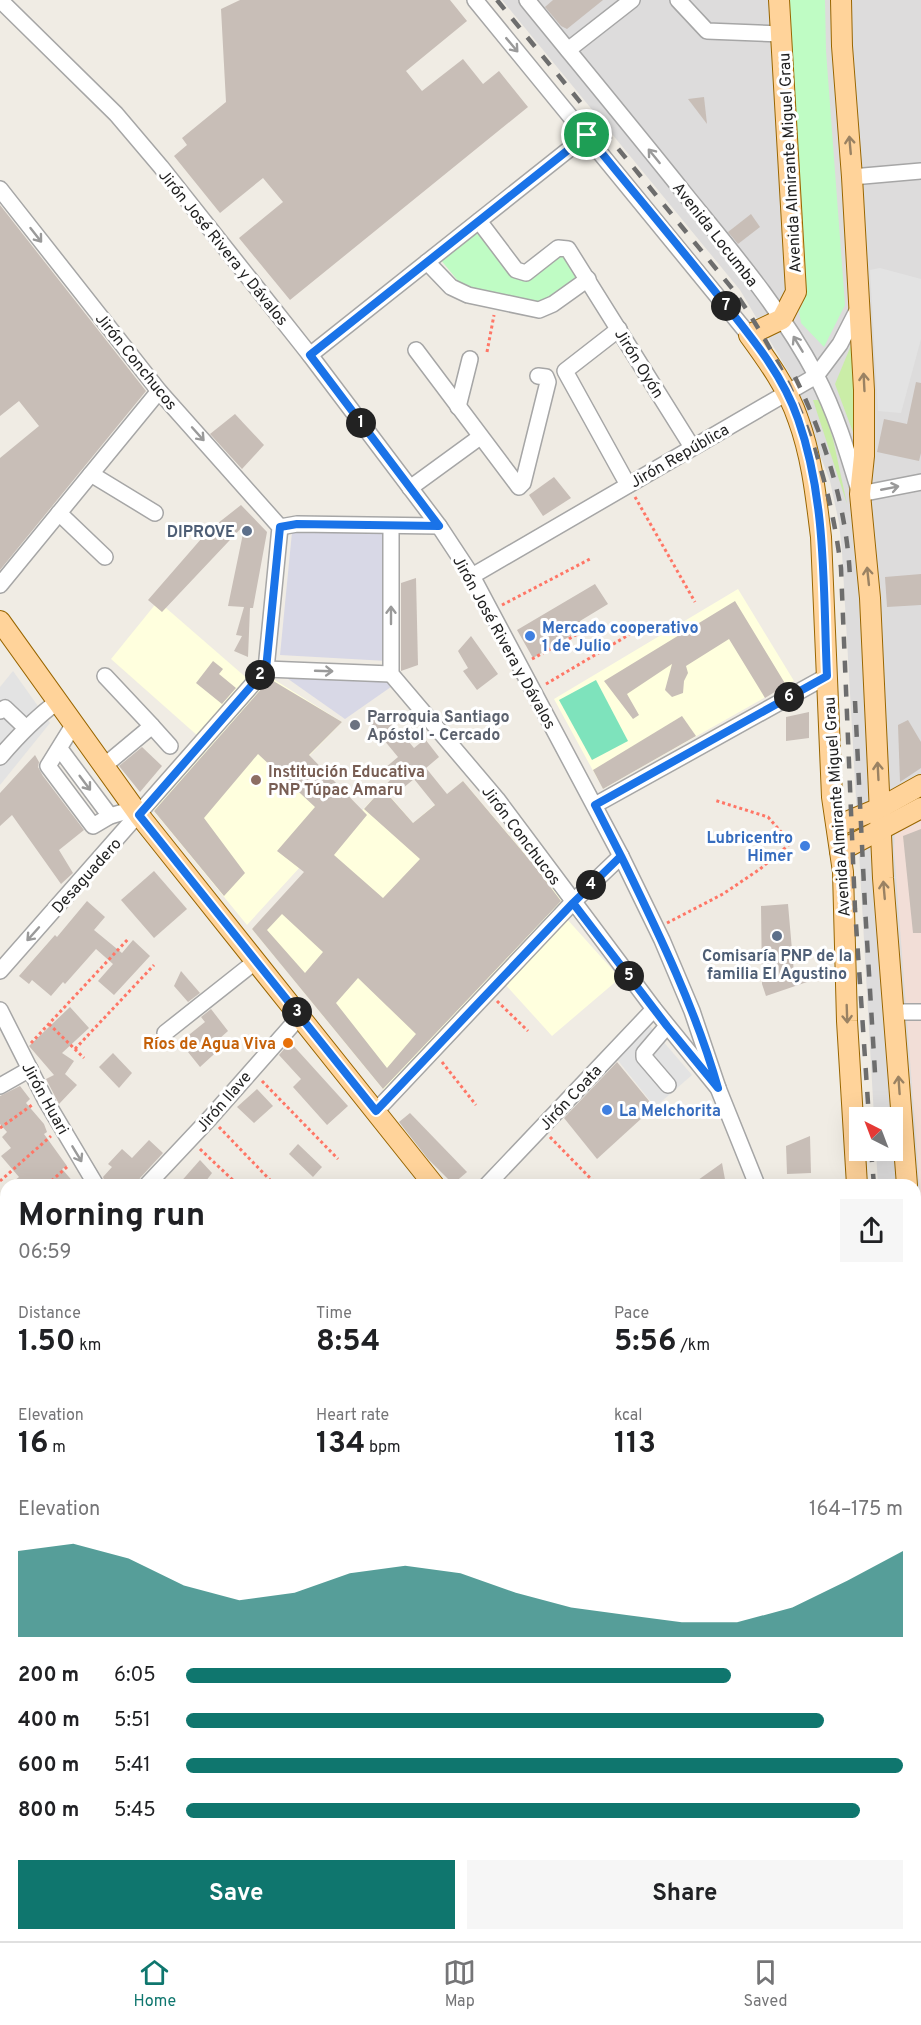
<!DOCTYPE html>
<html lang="en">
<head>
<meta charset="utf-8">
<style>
	:root { --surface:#fff; --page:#f6f6f6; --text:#202124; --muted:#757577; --line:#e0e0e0; --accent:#0f766e }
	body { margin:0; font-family:Overpass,sans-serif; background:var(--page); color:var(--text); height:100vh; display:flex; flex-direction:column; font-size:22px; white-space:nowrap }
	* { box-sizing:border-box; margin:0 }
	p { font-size:20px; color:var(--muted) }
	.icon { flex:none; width:33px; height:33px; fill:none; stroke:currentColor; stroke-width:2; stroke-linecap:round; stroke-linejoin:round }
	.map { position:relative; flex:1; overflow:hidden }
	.drawer { position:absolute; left:0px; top:1179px; width:921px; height:762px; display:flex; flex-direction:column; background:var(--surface); border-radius:18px 18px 0 0; box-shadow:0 6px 24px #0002 }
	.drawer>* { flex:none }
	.needle { width:39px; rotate:318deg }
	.controls { position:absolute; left:849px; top:1107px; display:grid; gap:12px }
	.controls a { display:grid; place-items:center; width:54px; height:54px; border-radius:0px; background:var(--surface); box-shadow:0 6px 24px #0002; font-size:30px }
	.pin { position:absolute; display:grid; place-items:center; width:51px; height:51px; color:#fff; margin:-26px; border:3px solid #fff; border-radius:50%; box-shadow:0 2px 6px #0007 }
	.km { position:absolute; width:30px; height:30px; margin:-15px; border-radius:50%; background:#222; color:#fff; font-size:16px; line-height:30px; text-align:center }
	.round { display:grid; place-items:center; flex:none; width:63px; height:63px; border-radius:0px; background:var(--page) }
	.overview { display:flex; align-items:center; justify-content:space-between; height:102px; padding:0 18px }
	h1 { font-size:33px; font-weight:700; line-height:45px }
	.stats { display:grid; grid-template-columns:repeat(3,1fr); gap:9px; height:102px; padding:6px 18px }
	.stats div { display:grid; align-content:center }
	.stats b { font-size:30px; font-weight:700 }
	.stats small { font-size:16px; font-weight:400 }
	.stats p { font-size:16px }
	.chart { height:168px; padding:12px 18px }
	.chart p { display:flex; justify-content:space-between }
	.chart svg { width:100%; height:108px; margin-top:6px; fill:var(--accent); opacity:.7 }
	.cta { display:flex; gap:12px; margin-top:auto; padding:12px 18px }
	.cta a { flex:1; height:69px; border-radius:0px; background:var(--accent); color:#fff; font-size:24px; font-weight:700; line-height:69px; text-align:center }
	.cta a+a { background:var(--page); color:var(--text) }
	ul { padding:0 18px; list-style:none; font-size:20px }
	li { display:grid; grid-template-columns:96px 72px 1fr; align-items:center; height:45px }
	li i { height:15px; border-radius:8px; background:var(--accent) }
	.menu { display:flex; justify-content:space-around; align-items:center; height:84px; border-top:2px solid var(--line); background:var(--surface); font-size:16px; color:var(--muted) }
	.menu a { display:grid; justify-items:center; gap:3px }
	.menu .selected { color:var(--accent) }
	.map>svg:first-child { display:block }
	.residential { fill:#dddcdc }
	.education { fill:#ffffde }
	.military { fill:#f2ded7 }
	.grass { fill:#caeda7 }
	.park { fill:#bffcc4 }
	.pitch { fill:#7ee3bc }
	.parking { fill:#e3e3e3 }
	.plaza { fill:#d8d8e6 }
	.building { fill:#c8beb7; fill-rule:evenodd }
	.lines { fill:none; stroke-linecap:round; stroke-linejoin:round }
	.minor-casing { stroke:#a6a6a6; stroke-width:18 }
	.major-casing { stroke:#960; stroke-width:22 }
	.path { stroke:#ff7666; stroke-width:3; stroke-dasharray:3 3; stroke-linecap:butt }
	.minor { stroke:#fff; stroke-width:15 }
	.major { stroke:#ffd39a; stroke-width:20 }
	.rail { stroke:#6d6d6d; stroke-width:4.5; stroke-dasharray:12 12; stroke-linecap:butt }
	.oneway { stroke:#9a9a9a }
	.oneway2 { stroke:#9a8263 }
	.route-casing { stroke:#fff; stroke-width:12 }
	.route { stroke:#1a73e8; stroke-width:8 }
	.service-dot { fill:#5c6f8a; stroke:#fff; stroke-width:2 }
	.shop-dot { fill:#3f7fe0; stroke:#fff; stroke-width:2 }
	.worship-dot { fill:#6b7280; stroke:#fff; stroke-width:2 }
	.education-dot { fill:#8d6e63; stroke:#fff; stroke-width:2 }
	.food-dot { fill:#e8710a; stroke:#fff; stroke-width:2 }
	.labels { text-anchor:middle; stroke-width:6; stroke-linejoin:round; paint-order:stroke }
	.street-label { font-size:16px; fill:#1f1f1f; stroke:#fff }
	.service-label { font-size:16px; font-weight:bold; fill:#4e5e75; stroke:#fff; text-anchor:end }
	.shop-label { font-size:16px; font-weight:bold; fill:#366cbe; stroke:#fff; text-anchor:start }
	.worship-label { font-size:16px; font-weight:bold; fill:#5b616d; stroke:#fff; text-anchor:start }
	.education-label { font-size:16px; font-weight:bold; fill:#785e54; stroke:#fff; text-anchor:start }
	.food-label { font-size:16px; font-weight:bold; fill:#c56008; stroke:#fff; text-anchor:end }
</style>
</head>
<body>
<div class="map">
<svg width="921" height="1941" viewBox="0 0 921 1941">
	<rect width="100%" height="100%" fill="#f0ece4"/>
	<path class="residential" d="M502 0H921V1805L915 1721V1185H878L876 1151 892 1150V1118L874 1117 842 552 839 523 830 481 789 373 740 290Z"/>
	<g class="education">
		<path d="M738 589 794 681 603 789 554 699Z"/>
		<path d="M158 601 249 680 199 737 111 659Z"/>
		<path d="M270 677 342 722 309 756 357 805 247 925 153 810Z"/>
		<path d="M463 781 566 902 386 1093 252 929 383 788 413 823Z"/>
		<path d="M566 918 620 978 552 1036 504 983Z"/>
		<path d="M763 1935H837L844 1941H758Z"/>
	</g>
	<path class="military" d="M921 816V1205L894 849 895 831Z"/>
	<g class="grass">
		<path d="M852 343 860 451 835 384Z"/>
		<path d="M813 400H821L833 439 847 504Z"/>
	</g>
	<g class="park">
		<path d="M789 0H825L826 51 845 305 824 347 801 323 799 311 803 303 805 276 804 244Z"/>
		<path d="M475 230 515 277 563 251 581 277 544 306 468 293 440 259Z"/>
	</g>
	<path class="pitch" d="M596 680 628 741 592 760 559 700Z"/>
	<g class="parking">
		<path d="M880 268 921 279V339L901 413 878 411 870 270Z"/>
		<path d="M13 671 50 723 0 785V687Z"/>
		<path d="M649 1025 692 1075 655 1107 616 1058Z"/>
	</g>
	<g class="plaza">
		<path d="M292 532 387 533V661L280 655Z"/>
		<path d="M274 669 398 682 345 719Z"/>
	</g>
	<g class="building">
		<path d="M240 0H450L467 21 406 71 422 91 463 59 483 84 499 71 528 107 290 300 239 238 283 202 263 178 220 213 174 156 187 145 182 138 226 102 221 9Z"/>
		<path d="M553 0H603L567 29 561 26 545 7Z"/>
		<path d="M704 97 707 124 688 99Z"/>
		<path d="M0 205 146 391 0 570V458L39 426 19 401 0 416Z"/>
		<path d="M751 214 760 227 738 244 728 232Z"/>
		<path d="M916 382 921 383V453L919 461 877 452 884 419 907 424Z"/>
		<path d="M235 414 264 445 242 469 210 434Z"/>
		<path d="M554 477 571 498 543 516 529 495Z"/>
		<path d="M241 505 267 532 253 608H250L248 657 234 651 242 636 236 635 244 607 228 606 245 524 162 612 148 600 208 531Z"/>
		<path d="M921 574V605L887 607 885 577Z"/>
		<path d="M416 578 418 665 401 671V583Z"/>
		<path d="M595 584 608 604 580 621 582 629 533 658 517 630Z"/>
		<path d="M735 601 786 685 765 698 729 639 686 666 688 673 684 681 683 693 672 697 665 690 672 664 627 694 639 715 633 719 604 681Z"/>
		<path d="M471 636 498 674 477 690 463 671 468 668 458 651Z"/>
		<path d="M213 661 223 669 219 674 236 688 222 704 196 683Z"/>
		<path d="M270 679 342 722 309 755 367 815 334 855 383 898 420 859 364 809 392 778 385 768 398 757 369 722 383 710 414 748 425 739 439 757 426 768 447 794 463 781 533 864 561 901 383 1089 252 929 304 872 277 851 315 807 258 754 204 818 245 873 224 896 154 811ZM414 779 435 805 413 823 391 798ZM282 914 323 952 305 973 267 930ZM358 978 416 1034 387 1068 336 1003Z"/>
		<path d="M809 712V738L786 741V717Z"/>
		<path d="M682 716 696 736 603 789 593 770Z"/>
		<path d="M908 720 921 742V768L900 782 898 725Z"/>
		<path d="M142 747 162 766 140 792 119 766Z"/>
		<path d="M35 755 39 762 38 767 43 776 84 830 59 850 73 873 61 884 12 815 0 826V793Z"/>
		<path d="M921 829V933H913L903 836Z"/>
		<path d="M154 871 187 909 154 938 121 900Z"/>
		<path d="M87 901 105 917 94 930 122 953 133 940 150 956 114 995 98 981 113 964 96 949 65 984 63 982 51 996 32 980 29 984 19 976 55 935 57 937Z"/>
		<path d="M788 904 794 973 806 969 807 982 766 996 762 984 761 906Z"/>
		<path d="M181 971 200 993 188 1002 174 986Z"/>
		<path d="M70 1007 89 1028 62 1053 74 1061 65 1074 77 1085 59 1104 46 1079 54 1075 29 1046Z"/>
		<path d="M211 1009 228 1031 219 1039 224 1045 200 1067 180 1042 205 1022 201 1017Z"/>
		<path d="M290 1042 348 1106 327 1125 293 1087 301 1079 279 1055Z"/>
		<path d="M113 1053 132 1073 119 1088 99 1067Z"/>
		<path d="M617 1062 654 1107 597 1159 564 1118Z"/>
		<path d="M20 1086 30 1099 26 1103 44 1124 47 1132 44 1134 67 1166 62 1169 76 1185H43L38 1180 32 1185H9L19 1177 1 1156 11 1148 2 1137 7 1132 0 1124V1096Z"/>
		<path d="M257 1089 273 1106 254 1123 237 1107Z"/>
		<path d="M410 1113 467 1172 453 1184 428 1159 399 1122Z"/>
		<path d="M810 1136 811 1173 787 1174 786 1146Z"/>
		<path d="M149 1140 163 1153 140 1178 138 1185H106L103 1177 112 1167 108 1164 122 1149 132 1158Z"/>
		<path d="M298 1144 322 1167 313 1177 289 1154Z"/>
		<path d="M200 1160 212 1173 203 1185H178Z"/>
		<path d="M722 1163 726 1185H691Z"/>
	</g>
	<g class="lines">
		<g class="minor-casing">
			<g id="minor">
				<path d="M0 0 116 114 161 167 310 355 439 526 472 576 621 856 662 940 692 1011 718 1088"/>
				<path d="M475 0 749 335"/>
				<path d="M527 0C580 65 633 129 685 194 732 252 781 309 816 375 836 413 848 454 860 494L921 482"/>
				<path d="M678 0 707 31 782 34"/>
				<path d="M568 50 632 0"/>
				<path d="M852 177 921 171"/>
				<path d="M0 189 159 391 280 527 266 669"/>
				<path d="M479 221 516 270 526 273 558 248 568 249 692 447"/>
				<path d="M427 262 451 287 468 295 539 310 553 304 588 279"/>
				<path d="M619 329 565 371 628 485"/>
				<path d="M416 350 519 487 523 483 548 382 546 377 538 376"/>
				<path d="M310 355 587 135"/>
				<path d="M458 407 470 359"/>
				<path d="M91 474 155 513"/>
				<path d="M410 488 480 437"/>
				<path d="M59 513 105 557"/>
				<path d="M391 526V674L497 799 654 1009 718 1088 757 1185"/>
				<path d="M280 527 297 524 439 526"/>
				<path d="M472 576 816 376 840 344 859 307"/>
				<path d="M0 585 159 391"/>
				<path d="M266 669 391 674"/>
				<path d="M0 711 5 708 25 727"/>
				<path d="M74 724 48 766 93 826 110 816 134 809"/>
				<path d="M152 726 170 746"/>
				<path d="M60 749 110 816"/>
				<path d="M0 757C18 736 35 718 57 702"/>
				<path d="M104 766 152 726 105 676"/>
				<path d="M595 805 827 676"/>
				<path d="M0 971 266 669"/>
				<path d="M0 1010 46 1101 96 1185"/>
				<path d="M894 1012H921"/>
				<path d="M667 1026 644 1053V1057L668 1085"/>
				<path d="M165 1033 256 961"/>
				<path d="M0 1086 30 1069"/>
				<path d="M376 1111 573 902 621 856"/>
				<path d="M147 1185 210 1118 300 1016"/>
				<path d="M487 1185 654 1009"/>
				<path d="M915 1470 921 1469"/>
				<path d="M915 1483H921"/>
				<path d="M0 1657 6 1654"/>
				<path d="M0 1771 6 1781"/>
				<path d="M859 1935 866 1941"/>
				<path d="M131 1941 136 1935"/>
				<path d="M444 1941 449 1935"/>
				<path d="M747 1941 751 1935"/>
			</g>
		</g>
		<g class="major-casing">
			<g id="major">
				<path d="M779 0 796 292 782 319 749 335C768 361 788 389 798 419 812 457 816 497 821 537L832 797 843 872 847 1021 857 1185"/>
				<path d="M841 0 842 46 852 177 864 390V456L860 494 870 598 883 878 907 1185"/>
				<path d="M0 621 139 815 434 1185"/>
				<path d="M837 826 880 808 921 785"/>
				<path d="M840 851 921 808"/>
				<path d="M915 1301 921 1384"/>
				<path d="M915 1898H921"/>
				<path d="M909 1935V1941"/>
			</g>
		</g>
		<g class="path">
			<path d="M487 352 494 315"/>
			<path d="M635 497 695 602"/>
			<path d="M502 605 590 559"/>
			<path d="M532 659 596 624"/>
			<path d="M546 684 637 630"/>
			<path d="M667 923 723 894 760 869 791 843 768 817 714 800"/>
			<path d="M497 1001 528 1031"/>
			<path d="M49 1024 84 1058"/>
			<path d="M31 1043 129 938"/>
			<path d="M75 1049 154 965"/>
			<path d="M442 1062 476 1105"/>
			<path d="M262 1081 338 1159"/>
			<path d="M219 1127 270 1180"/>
			<path d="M0 1128 32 1105"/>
			<path d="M550 1137 597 1185"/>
			<path d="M200 1149 238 1185"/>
			<path d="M0 1181 51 1136"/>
			<path d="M39 1184 40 1185"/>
			<path d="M47 1185 68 1166"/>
			<path d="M0 1239 6 1234"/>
			<path d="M915 1587 918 1586V1577H915"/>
			<path d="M920 1597 921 1595"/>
			<path d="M915 1738 920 1800H915"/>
			<path d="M202 1935 209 1941"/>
			<path d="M268 1935 275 1941"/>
			<path d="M336 1935 342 1941"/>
			<path d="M363 1935 369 1941"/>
			<path d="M883 1940 884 1936 893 1938"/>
		</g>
		<use href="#minor" class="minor"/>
		<use href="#major" class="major"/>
		<g class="rail">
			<path d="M497 0 735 292C794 379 828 463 841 568L855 909 869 1118"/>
			<path d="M795 377C826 440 847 509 850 578"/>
			<path d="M855 701 865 907 875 1073"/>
			<path d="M871 1150 874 1185"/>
			<path d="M915 1675 921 1758"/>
			<path d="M915 1795 921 1882"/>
		</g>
	</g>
	<defs><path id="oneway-shaft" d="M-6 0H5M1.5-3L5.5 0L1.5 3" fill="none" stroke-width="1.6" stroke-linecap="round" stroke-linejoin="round" transform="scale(1.5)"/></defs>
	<g class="oneway">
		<use href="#oneway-shaft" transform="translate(512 45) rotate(50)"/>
		<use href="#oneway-shaft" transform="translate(654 156) rotate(-129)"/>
		<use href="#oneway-shaft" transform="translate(36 235) rotate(52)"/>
		<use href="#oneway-shaft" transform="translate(798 344) rotate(-121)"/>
		<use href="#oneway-shaft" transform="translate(198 434) rotate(48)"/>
		<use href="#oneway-shaft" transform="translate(890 488) rotate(-11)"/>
		<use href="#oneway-shaft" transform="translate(391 615) rotate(-90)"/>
		<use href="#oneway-shaft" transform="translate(324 671) rotate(2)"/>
		<use href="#oneway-shaft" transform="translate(85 783) rotate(53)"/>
		<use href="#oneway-shaft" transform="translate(33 934) rotate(132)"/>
		<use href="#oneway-shaft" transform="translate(77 1154) rotate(59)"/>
	</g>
	<g class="oneway2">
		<use href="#oneway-shaft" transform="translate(850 145) rotate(-95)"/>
		<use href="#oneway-shaft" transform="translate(864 382) rotate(-93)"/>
		<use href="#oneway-shaft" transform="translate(868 576) rotate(-96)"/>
		<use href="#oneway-shaft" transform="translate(878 771) rotate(-93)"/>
		<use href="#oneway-shaft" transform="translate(884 890) rotate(-95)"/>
		<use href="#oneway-shaft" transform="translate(847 1014) rotate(88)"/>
		<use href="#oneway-shaft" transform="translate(899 1085) rotate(-94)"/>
	</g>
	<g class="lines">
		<g class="route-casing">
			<path id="route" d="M587 135 310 355 439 526 297 524 280 527 266 669 139 815 376 1111 573 903 621 856C658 932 695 1007 718 1088L667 1026 573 903 621 856 595 805 827 676C823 591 827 501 798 419 782 372 747 332 717 294 674 240 630 188 587 135"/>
		</g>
		<use href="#route" class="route"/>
	</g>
	<g class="service-dot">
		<circle cx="247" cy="531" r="6"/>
		<circle cx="777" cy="936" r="6"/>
	</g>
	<g class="shop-dot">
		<circle cx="530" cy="636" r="6"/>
		<circle cx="805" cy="846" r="6"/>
		<circle cx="607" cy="1110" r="6"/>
	</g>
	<circle class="worship-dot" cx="355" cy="725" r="6"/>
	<circle class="education-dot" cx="256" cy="780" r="6"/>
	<circle class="food-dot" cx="288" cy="1043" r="6"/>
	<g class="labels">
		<g class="street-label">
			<text transform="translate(789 163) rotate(-93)" y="6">Avenida Almirante Miguel Grau</text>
			<text transform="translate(716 234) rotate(52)" y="6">Avenida Locumba</text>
			<text transform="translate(224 247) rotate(51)" y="6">Jirón José Rivera y Dávalos</text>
			<text transform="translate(137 361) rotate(51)" y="6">Jirón Conchucos</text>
			<text transform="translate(640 363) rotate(58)" y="6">Jirón Oyón</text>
			<text transform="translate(679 455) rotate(-30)" y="6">Jirón República</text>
			<text transform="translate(505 642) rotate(61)" y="6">Jirón José Rivera y Dávalos</text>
			<text transform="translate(836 807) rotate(-94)" y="6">Avenida Almirante Miguel Grau</text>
			<text transform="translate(522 835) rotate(53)" y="6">Jirón Conchucos</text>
			<text transform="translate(86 875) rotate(-48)" y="6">Desaguadero</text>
			<text transform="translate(570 1097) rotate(-47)" y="6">Jirón Coata</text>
			<text transform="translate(46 1098) rotate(61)" y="6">Jirón Huari</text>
			<text transform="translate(223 1101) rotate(-49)" y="6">Jirón Ilave</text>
		</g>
		<g class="service-label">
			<text x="235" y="537">DIPROVE</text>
			<text x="777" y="961" text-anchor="middle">Comisaría PNP de la<tspan x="777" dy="18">familia El Agustino</tspan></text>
		</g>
		<g class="shop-label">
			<text x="542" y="633">Mercado cooperativo<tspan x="542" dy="18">1 de Julio</tspan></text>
			<text x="793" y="843" text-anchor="end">Lubricentro<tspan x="793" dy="18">Himer</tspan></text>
			<text x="619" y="1116">La Melchorita</text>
		</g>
		<g class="worship-label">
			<text x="367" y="722">Parroquia Santiago<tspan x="367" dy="18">Apóstol - Cercado</tspan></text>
		</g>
		<g class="education-label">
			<text x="268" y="777">Institución Educativa<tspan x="268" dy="18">PNP Túpac Amaru</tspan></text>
		</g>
		<g class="food-label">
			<text x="276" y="1049">Ríos de Agua Viva</text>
		</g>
	</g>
</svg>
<div class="controls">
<a><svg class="needle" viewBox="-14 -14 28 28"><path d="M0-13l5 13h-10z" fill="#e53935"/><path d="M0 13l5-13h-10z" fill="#757577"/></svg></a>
</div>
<div class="pin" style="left:587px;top:135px;background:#1e9e55"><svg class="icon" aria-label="arrive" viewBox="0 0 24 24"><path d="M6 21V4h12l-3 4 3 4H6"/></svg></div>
<b class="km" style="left:361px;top:423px">1</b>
<b class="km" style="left:260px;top:675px">2</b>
<b class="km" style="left:297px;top:1012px">3</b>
<b class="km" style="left:591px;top:885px">4</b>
<b class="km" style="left:629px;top:976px">5</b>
<b class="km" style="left:789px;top:697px">6</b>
<b class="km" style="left:726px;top:306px">7</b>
<section class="drawer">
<div class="overview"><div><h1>Morning run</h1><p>06:59</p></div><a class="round"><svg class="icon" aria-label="share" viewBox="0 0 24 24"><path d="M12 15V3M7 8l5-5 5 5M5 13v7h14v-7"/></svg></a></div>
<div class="stats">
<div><p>Distance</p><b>1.50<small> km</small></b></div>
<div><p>Time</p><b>8:54</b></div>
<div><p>Pace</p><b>5:56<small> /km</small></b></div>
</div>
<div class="stats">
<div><p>Elevation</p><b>16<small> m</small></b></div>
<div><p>Heart rate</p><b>134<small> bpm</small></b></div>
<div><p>kcal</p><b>113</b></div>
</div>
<div class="chart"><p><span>Elevation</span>164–175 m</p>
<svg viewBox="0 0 160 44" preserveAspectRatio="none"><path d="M0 44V9L10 6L20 12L30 23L40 29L50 26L60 18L70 15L80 18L90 26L100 32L110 35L120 38L130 38L140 32L150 21L160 9V44z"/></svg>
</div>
<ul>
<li><b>200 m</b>6:05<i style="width:76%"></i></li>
<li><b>400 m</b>5:51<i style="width:89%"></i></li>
<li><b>600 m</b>5:41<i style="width:100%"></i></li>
<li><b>800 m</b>5:45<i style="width:94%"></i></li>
</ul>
<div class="cta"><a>Save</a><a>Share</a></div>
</section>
</div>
<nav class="menu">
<a class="selected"><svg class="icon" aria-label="home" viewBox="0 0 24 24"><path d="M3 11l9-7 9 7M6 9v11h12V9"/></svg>Home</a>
<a><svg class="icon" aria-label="map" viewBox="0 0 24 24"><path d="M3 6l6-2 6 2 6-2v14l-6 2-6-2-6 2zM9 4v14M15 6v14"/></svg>Map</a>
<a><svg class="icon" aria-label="saved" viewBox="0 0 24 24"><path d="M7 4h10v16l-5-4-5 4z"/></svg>Saved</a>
</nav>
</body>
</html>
